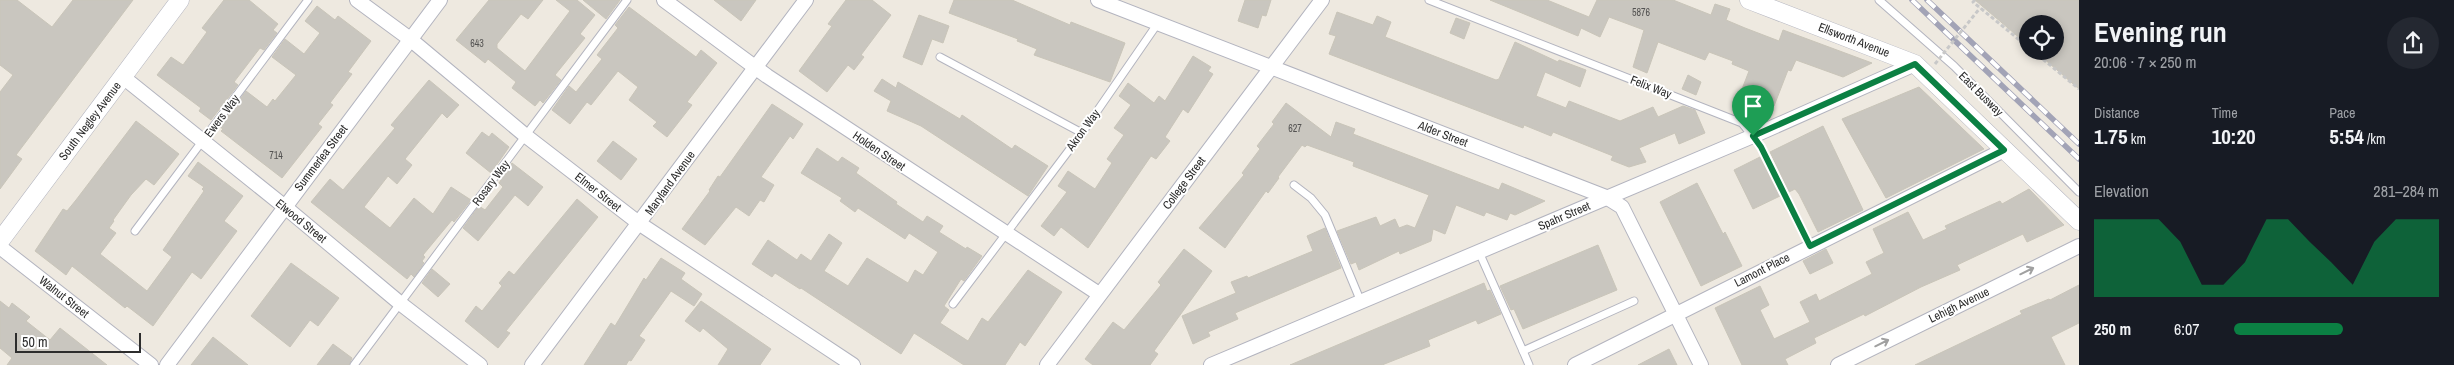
<!DOCTYPE html>
<html lang="en">
<head>
<meta charset="utf-8">
<style>
	:root { --surface:#171b24; --page:#242831; --text:#f1f3f6; --muted:#9ea1a6; --accent:#0b8043 }
	body { margin:0; font-family:"Archivo Narrow",sans-serif; background:var(--page); color:var(--text); height:100vh; display:flex; flex-direction:column; font-size:19px; white-space:nowrap }
	* { box-sizing:border-box; margin:0 }
	p { font-size:16px; color:var(--muted) }
	.icon { flex:none; width:28px; height:28px; fill:none; stroke:currentColor; stroke-width:2; stroke-linecap:round; stroke-linejoin:round }
	.map { position:relative; flex:1; overflow:hidden }
	.details { display:flex; flex-direction:column; background:var(--surface); width:375px }
	.details>* { flex:none }
	.fabs { position:absolute; left:2019px; top:15px; display:grid; gap:10px }
	.fabs a { display:grid; place-items:center; width:45px; height:45px; border-radius:50%; background:var(--surface); box-shadow:0 2px 8px #0003; font-size:25px }
	.scale { position:absolute; left:15px; bottom:12px; width:126px; box-sizing:border-box; padding-left:5px; border:2px solid #2d2d2d; border-top:0; font-size:14px; line-height:18px; white-space:nowrap; color:#2d2d2d; -webkit-text-stroke:4px #fff; paint-order:stroke }
	.pin { position:absolute; display:grid; place-items:center; width:42px; height:42px; color:#fff; margin:-51px -21px; border-radius:50% 50% 50% 0; rotate:-45deg; box-shadow:0 0 5px #0007 }
	.pin .icon { rotate:45deg }
	.round { display:grid; place-items:center; flex:none; width:52px; height:52px; border-radius:26px; background:var(--page) }
	.summary { display:flex; align-items:center; justify-content:space-between; height:85px; padding:0 15px }
	h1 { font-size:28px; font-weight:800; line-height:38px }
	.metrics { display:grid; grid-template-columns:repeat(3,1fr); gap:8px; height:85px; padding:5px 15px }
	.metrics div { display:grid; align-content:center }
	.metrics b { font-size:21px; font-weight:800 }
	.metrics small { font-size:14px; font-weight:400 }
	.metrics p { font-size:14px }
	.chart { height:140px; padding:10px 15px }
	.chart p { display:flex; justify-content:space-between }
	.chart svg { width:100%; height:90px; margin-top:5px; fill:var(--accent); opacity:.7 }
	ul { padding:0 15px; list-style:none; font-size:16px }
	li { display:grid; grid-template-columns:80px 60px 1fr; align-items:center; height:38px }
	li i { height:12px; border-radius:6px; background:var(--accent) }
	main { display:flex; flex:1; min-height:0 }
	.map>svg:first-child { display:block }
	.building { fill:#c9c6bf; stroke:#c9c5b9 }
	.lines { fill:none; stroke-linecap:round; stroke-linejoin:round }
	.service-casing { stroke:#b3b4bf; stroke-width:9 }
	.minor-casing { stroke:#b3b4bf; stroke-width:16 }
	.tertiary-casing { stroke:#b3b4bf; stroke-width:19 }
	.path { stroke:#c8c8c8; stroke-width:3; stroke-dasharray:4 2.5; stroke-linecap:butt }
	.service { stroke:#fff; stroke-width:7 }
	.minor { stroke:#fff; stroke-width:14 }
	.tertiary { stroke:#fff; stroke-width:18 }
	.rail-casing { stroke:#a2a3b6; stroke-width:5.5 }
	.rail { stroke:#fff; stroke-width:4; stroke-dasharray:11; stroke-linecap:butt }
	.path-bridge { stroke:#c8c8c8; stroke-width:3; stroke-dasharray:4 2.5; stroke-linecap:butt }
	.oneway { stroke:#a0a0a0 }
	.route-casing { stroke:#fff; stroke-width:10 }
	.route { stroke:#0b8043; stroke-width:6 }
	.labels { text-anchor:middle; stroke-width:4; stroke-linejoin:round; paint-order:stroke }
	.number-label { font-size:10px; fill:#545352 }
	.street-label { font-size:12px; fill:#2d2d2d; stroke:#fff }
</style>
</head>
<body>
<main>
<div class="map">
<svg width="2079" height="365" viewBox="0 0 2079 365">
	<rect width="100%" height="100%" fill="#eee9e0"/>
	<g class="building">
		<path d="M0 0H17L52 27 73 0H133L16 155 22 159 0 189V92L13 75 0 65Z"/>
		<path d="M224 0H249L278 24 273 30 277 33 264 50 260 48 234 82 238 85 211 120 199 111 201 108 157 75 171 57 183 65 207 32 202 28Z"/>
		<path d="M489 0H543L528 19 521 14 497 44V48L525 71 570 11 556 0H577L595 15 580 34 585 38 555 75 561 80 543 103 540 100 535 106 512 88 516 82 488 59 485 63 456 40Z"/>
		<path d="M583 0H620L606 19Z"/>
		<path d="M714 0H756L741 21Z"/>
		<path d="M846 0H872L891 15 861 55 864 57 854 70 848 65 827 92 799 71 832 26 828 24Z"/>
		<path d="M954 0H1012L1070 25 1071 22 1125 43 1110 82 1034 55 1037 49 1017 41 1018 39 949 13Z"/>
		<path d="M1245 0H1271L1266 16 1262 15 1258 28 1238 21Z"/>
		<path d="M1490 0H1547L1589 17 1597 0H1673L1711 15 1715 4 1730 9 1726 20 1745 28 1779 41 1783 30 1872 63 1843 77 1796 60 1791 71 1788 70 1774 106 1762 110 1737 102 1749 71 1732 64 1733 61 1709 52 1705 60 1658 42 1647 73 1633 67 1644 30 1609 17 1600 37 1581 28 1578 36Z"/>
		<path d="M1975 0H2079V89L2035 51H2055V24H2028V45Z"/>
		<path d="M317 6 335 20 338 16 371 41 348 72 352 74 330 103 333 105 318 124 322 127 282 178 221 131 223 129 220 127 246 91 267 107 273 99 275 101 296 75 272 57 285 39 304 54 320 33 305 21Z"/>
		<path d="M629 7 696 57 701 50 717 63 687 102 692 105 667 137 653 126 657 122 629 100 638 87 618 71 591 105 587 102 570 124 552 110 569 86 576 92 602 59 597 55 618 28 615 25Z"/>
		<path d="M1337 12 1373 25 1377 16 1391 22 1385 37 1496 80 1499 79 1515 42 1558 62 1559 60 1586 70 1580 87 1545 72 1536 96 1566 108 1569 101 1620 121 1653 107 1658 117 1683 106 1695 110 1705 133 1679 144 1675 133 1639 148 1646 162 1629 167 1611 160 1613 156 1553 132 1551 136 1524 125 1523 128 1329 54 1336 36 1329 34Z"/>
		<path d="M919 15 949 26 943 43 932 39 922 65 903 57Z"/>
		<path d="M1456 18 1470 23 1464 39 1450 33Z"/>
		<path d="M1193 56 1211 67 1208 71 1213 74 1188 113 1183 109 1165 137 1170 141 1156 159 1151 156 1088 248 1061 227 1054 236 1041 226 1067 192 1058 186 1068 171 1095 189 1112 163 1107 159 1124 135 1114 128 1131 105 1119 96 1128 83 1154 103 1159 96 1165 101Z"/>
		<path d="M1688 75 1701 82 1696 95 1682 89Z"/>
		<path d="M882 79 896 88 898 82 960 119 962 115 1012 149 1015 145 1048 166 1028 196 921 126 887 111 891 101 874 91Z"/>
		<path d="M429 80 459 105 447 118 442 113 405 159 412 165 397 184 388 176 364 207 390 228 414 198 433 214 451 187 471 200 454 222 452 220 423 255 425 257 422 261 424 263 414 277 411 274 407 279 311 202 330 179 343 190 395 128 391 125Z"/>
		<path d="M1919 87 1984 149 1886 198 1842 119Z"/>
		<path d="M1286 103 1331 137 1336 122 1355 129 1353 134 1499 190 1502 183 1545 201 1515 215 1510 213 1507 220 1486 212 1484 216 1456 205 1445 234 1433 229 1431 241 1400 254 1399 251 1359 270 1356 262 1351 264 1337 231 1376 217 1380 226 1395 219 1399 228 1407 225 1415 228 1429 195 1353 166 1354 162 1307 145 1305 147 1302 145 1278 177 1279 178 1268 193 1266 191 1225 248 1199 228 1244 175 1242 173 1260 149 1257 146 1274 124 1272 122Z"/>
		<path d="M772 104 803 124 793 139 790 136 761 177 774 185 764 202 760 200 749 216 736 207 705 245 682 229 710 191 709 190 718 176 720 177Z"/>
		<path d="M136 121 179 154 154 185 146 179 131 195 113 220 114 221 109 228 116 233 100 254 147 291 172 257 163 250 204 191 202 189 204 187 188 176 198 162 243 196 224 221 237 231 201 279 192 272 153 326 127 306 125 308 72 266 66 275 35 251 63 209 67 211 76 200Z"/>
		<path d="M1823 126 1863 210 1818 232 1799 194 1795 189 1789 192 1770 152Z"/>
		<path d="M482 132 489 137 492 133 509 147 491 173 466 153Z"/>
		<path d="M613 141 637 159 621 180 597 161Z"/>
		<path d="M817 148 838 162 842 157 859 168 856 173 897 202 896 204 923 222 927 216 943 226 939 232 966 249 967 247 982 256 964 281 961 279 944 306 949 310 940 323 968 341 982 318 988 322 1028 270 1062 292 1025 346 1020 342 1005 365H964L914 333 901 354 801 288 800 289 775 273 772 277 752 264 768 240 797 260 801 254 811 261 829 234 842 243 824 271 848 286 867 258 908 283 915 270 923 275 938 252 909 233 905 239 858 208 855 212 840 201 842 198 801 173Z"/>
		<path d="M1760 157 1780 196 1753 209 1734 170Z"/>
		<path d="M512 163 543 187 528 206 515 195 478 241 463 228 479 206 485 210 503 187 499 183 501 180 500 179Z"/>
		<path d="M1697 183 1723 234 1725 232 1742 266 1701 286 1660 202Z"/>
		<path d="M2029 189 2064 225 2027 242 2023 234 1957 265 1960 270 1921 287 1865 316 1864 314 1814 338 1816 343 1785 359 1788 365H1742L1715 308 1760 286 1769 305 1760 310 1774 339 1810 322 1800 302 1816 294 1819 301 1872 274 1866 262 1884 253 1873 229 1908 212 1923 240 1947 229 1945 226 2000 201 2002 204Z"/>
		<path d="M577 199 598 217 506 331 510 333 498 348 465 321 476 306 482 311 502 286 499 283 509 271 514 275Z"/>
		<path d="M1325 228 1341 268 1235 313 1238 319 1208 332 1210 336 1193 344 1182 316 1236 293 1231 282 1247 276 1248 278 1313 251 1307 236Z"/>
		<path d="M1598 245 1617 290 1523 329 1514 309 1511 310 1500 286Z"/>
		<path d="M1184 249 1212 271 1154 351 1158 354 1150 365H1093L1085 359 1113 322 1124 330 1161 285 1158 282Z"/>
		<path d="M1826 249 1833 263 1810 274 1803 261Z"/>
		<path d="M661 258 685 273 681 279 702 294 694 306 671 291 639 336 645 340 631 361 629 360 626 365H584L611 323 615 326 644 278 646 280Z"/>
		<path d="M291 263 339 298 318 326 310 320 290 347 251 316Z"/>
		<path d="M432 269 450 284 438 297 422 283Z"/>
		<path d="M1484 283 1487 291 1490 290 1501 314 1478 324 1476 320 1428 340 1430 346 1382 365H1290Z"/>
		<path d="M2079 285V323L2051 337 2065 365H1915L2022 314 2020 311 2049 299 2050 300Z"/>
		<path d="M0 301 9 308 12 303 30 317 26 321 50 340 60 328 107 365H7L12 358 0 348Z"/>
		<path d="M701 301 771 349 760 365H718L728 349 703 328 700 332 685 321Z"/>
		<path d="M213 337 248 365H191Z"/>
		<path d="M333 344 352 358 349 365H317Z"/>
		<path d="M1669 349 1677 365H1638Z"/>
	</g>
	<g class="lines">
		<g class="service-casing">
			<g id="service">
				<path d="M1429 0 1742 123 1761 147 1810 246"/>
				<path d="M1879 0 1954 66 2079 192"/>
				<path d="M940 57 1082 133"/>
				<path d="M1294 185 1311 198 1325 215 1361 302"/>
				<path d="M135 231 308 0"/>
				<path d="M1479 252 1523 351 1634 301"/>
				<path d="M953 304 1082 133 1158 23"/>
				<path d="M1523 351 1529 365"/>
				<path d="M354 365 627 0"/>
			</g>
		</g>
		<g class="minor-casing">
			<g id="minor">
				<path d="M357 0 410 39 526 136 640 224 853 365"/>
				<path d="M664 0 767 76 1099 294"/>
				<path d="M1098 0 1606 197 1622 207 1701 365"/>
				<path d="M123 77 285 207 401 304 480 365"/>
				<path d="M0 247 151 365"/>
				<path d="M167 365 440 0"/>
				<path d="M532 365 806 0"/>
				<path d="M1047 365 1322 0"/>
				<path d="M1211 365 1753 136 1915 64"/>
				<path d="M1575 365 2004 150"/>
				<path d="M1838 365 2079 246"/>
			</g>
		</g>
		<g class="tertiary-casing">
			<g id="tertiary">
				<path d="M1749 0 1915 64 2079 221"/>
				<path d="M0 241 180 0"/>
			</g>
		</g>
		<g class="path">
			<path d="M1975 0 1973 2 2028 47"/>
			<path d="M2033 51 2079 89"/>
		</g>
		<use href="#service" class="service"/>
		<use href="#minor" class="minor"/>
		<use href="#tertiary" class="tertiary"/>
		<g class="rail-casing">
			<g id="rail">
				<path d="M1912 0 2079 159"/>
				<path d="M1927 0 2079 144"/>
			</g>
		</g>
		<use href="#rail" class="rail"/>
		<path class="path-bridge" d="M1935 64 1980 8"/>
	</g>
	<defs><path id="oneway-shaft" d="M-6 0H5M1.5-3L5.5 0L1.5 3" fill="none" stroke-width="1.6" stroke-linecap="round" stroke-linejoin="round" transform="scale(1.25)"/></defs>
	<g class="oneway">
		<use href="#oneway-shaft" transform="translate(2027 271) rotate(-26)"/>
		<use href="#oneway-shaft" transform="translate(1882 343) rotate(-26)"/>
	</g>
	<g class="lines">
		<g class="route-casing">
			<path id="route" d="M1915 64 2004 150 1810 246 1761 147 1753 136Z"/>
		</g>
		<use href="#route" class="route"/>
	</g>
	<g class="labels">
		<g class="number-label">
			<text x="1641" y="16">5876</text>
			<text x="477" y="47">643</text>
			<text x="1295" y="132">627</text>
			<text x="276" y="159">714</text>
		</g>
		<g class="street-label">
			<text transform="translate(1854 40) rotate(21)" y="4">Ellsworth Avenue</text>
			<text transform="translate(1651 87) rotate(21)" y="4">Felix Way</text>
			<text transform="translate(1981 94) rotate(45)" y="4">East Busway</text>
			<text transform="translate(222 116) rotate(-53)" y="4">Ewers Way</text>
			<text transform="translate(90 121) rotate(-53)" y="4">South Negley Avenue</text>
			<text transform="translate(1083 130) rotate(-54)" y="4">Akron Way</text>
			<text transform="translate(1443 134) rotate(21)" y="4">Alder Street</text>
			<text transform="translate(879 151) rotate(34)" y="4">Holden Street</text>
			<text transform="translate(321 158) rotate(-53)" y="4">Summerlea Street</text>
			<text transform="translate(491 183) rotate(-53)" y="4">Rosary Way</text>
			<text transform="translate(670 183) rotate(-54)" y="4">Maryland Avenue</text>
			<text transform="translate(1184 183) rotate(-53)" y="4">College Street</text>
			<text transform="translate(598 192) rotate(38)" y="4">Elmer Street</text>
			<text transform="translate(1564 216) rotate(-23)" y="4">Spahr Street</text>
			<text transform="translate(301 221) rotate(39)" y="4">Elwood Street</text>
			<text transform="translate(1762 270) rotate(-27)" y="4">Lamont Place</text>
			<text transform="translate(64 297) rotate(38)" y="4">Walnut Street</text>
			<text transform="translate(1959 305) rotate(-26)" y="4">Lehigh Avenue</text>
		</g>
	</g>
</svg>
<div class="fabs">
<a><svg class="icon" aria-label="locate" viewBox="0 0 24 24"><circle cx="12" cy="12" r="6"/><path d="M12 2v4M12 18v4M2 12h4M18 12h4"/></svg></a>
</div>
<div class="scale">50 m</div>
<div class="pin" style="left:1753px;top:136px;background:#1e9e55"><svg class="icon" aria-label="arrive" viewBox="0 0 24 24"><path d="M6 21V4h12l-3 4 3 4H6"/></svg></div>
</div>
<section class="details">
<div class="summary"><div><h1>Evening run</h1><p>20:06 · 7 × 250 m</p></div><a class="round"><svg class="icon" aria-label="share" viewBox="0 0 24 24"><path d="M12 15V3M7 8l5-5 5 5M5 13v7h14v-7"/></svg></a></div>
<div class="metrics">
<div><p>Distance</p><b>1.75<small> km</small></b></div>
<div><p>Time</p><b>10:20</b></div>
<div><p>Pace</p><b>5:54<small> /km</small></b></div>
</div>
<div class="chart"><p><span>Elevation</span>281–284 m</p>
<svg viewBox="0 0 160 44" preserveAspectRatio="none"><path d="M0 44V6L10 6L20 6L30 6L40 17L50 38L60 38L70 27L80 6L90 6L100 17L110 27L120 38L130 17L140 6L150 6L160 6V44z"/></svg>
</div>
<ul>
<li><b>250 m</b>6:07<i style="width:53%"></i></li>
</ul>
</section>
</main>
</body>
</html>
